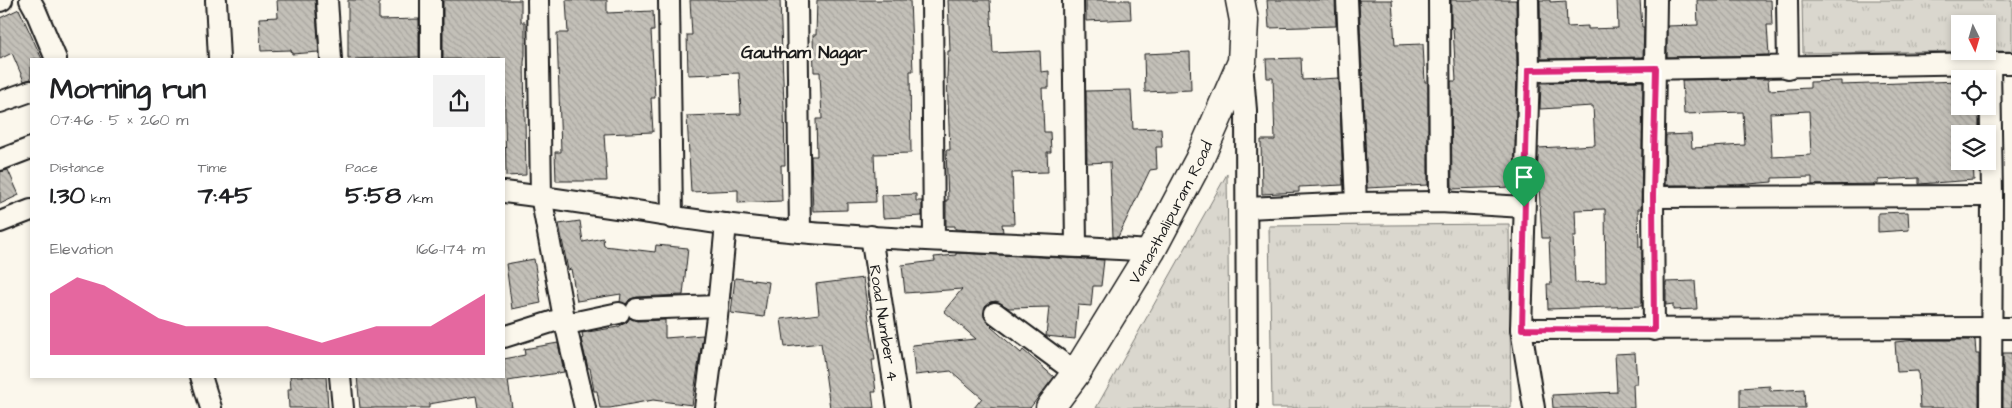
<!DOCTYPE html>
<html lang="en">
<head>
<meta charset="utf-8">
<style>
	:root { --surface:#fff; --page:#f2f2f2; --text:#202124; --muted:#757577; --accent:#db2777 }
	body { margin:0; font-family:"Architects Daughter",sans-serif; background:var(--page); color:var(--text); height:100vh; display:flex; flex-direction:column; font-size:19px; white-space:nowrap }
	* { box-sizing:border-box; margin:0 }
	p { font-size:16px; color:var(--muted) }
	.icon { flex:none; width:28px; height:28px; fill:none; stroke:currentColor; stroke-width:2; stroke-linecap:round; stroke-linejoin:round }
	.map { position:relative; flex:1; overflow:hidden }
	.drawer { position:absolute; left:30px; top:58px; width:475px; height:320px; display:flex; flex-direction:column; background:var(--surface); border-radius:0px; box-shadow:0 2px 8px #0003 }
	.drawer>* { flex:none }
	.needle { width:32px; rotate:175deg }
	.buttons { position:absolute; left:1951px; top:15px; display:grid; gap:10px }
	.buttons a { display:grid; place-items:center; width:45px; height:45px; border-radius:0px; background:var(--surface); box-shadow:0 2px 8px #0003; font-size:25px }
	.pin { position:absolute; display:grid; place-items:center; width:42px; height:42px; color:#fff; margin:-51px -21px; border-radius:50% 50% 50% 0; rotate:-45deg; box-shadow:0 0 5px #0007 }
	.pin .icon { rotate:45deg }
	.round { display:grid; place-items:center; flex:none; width:52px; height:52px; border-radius:0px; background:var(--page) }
	.head { display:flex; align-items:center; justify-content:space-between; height:85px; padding:0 20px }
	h1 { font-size:28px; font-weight:800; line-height:38px }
	.metrics { display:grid; grid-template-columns:repeat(3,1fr); gap:8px; height:85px; padding:5px 20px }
	.metrics div { display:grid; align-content:center }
	.metrics b { font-size:25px; font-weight:800 }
	.metrics small { font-size:14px; font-weight:400 }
	.metrics p { font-size:14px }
	.chart { height:140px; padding:10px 20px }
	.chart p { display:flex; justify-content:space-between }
	.chart svg { width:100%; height:90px; margin-top:5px; fill:var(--accent); opacity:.7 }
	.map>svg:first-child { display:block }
	.grass { fill:url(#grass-tufts); stroke:#7b7a75 }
	.building { fill:url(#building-back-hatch); stroke:#1c1c1c; fill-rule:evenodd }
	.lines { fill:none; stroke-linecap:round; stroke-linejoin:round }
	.street-casing { stroke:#1c1c1c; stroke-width:24 }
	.secondary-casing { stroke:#1c1c1c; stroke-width:31 }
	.street { stroke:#fbf7ec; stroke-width:20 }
	.secondary { stroke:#fbf7ec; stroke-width:28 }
	.route-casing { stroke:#fff; stroke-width:10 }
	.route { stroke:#db2777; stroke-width:6 }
	.labels { text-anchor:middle; stroke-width:5; stroke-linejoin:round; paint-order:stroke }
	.street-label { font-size:16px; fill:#1c1c1c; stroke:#fbf7ec }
	.neighbourhood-label { font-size:18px; font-weight:bold; fill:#1c1c1c; stroke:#fbf7ec }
</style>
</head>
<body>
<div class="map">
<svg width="2012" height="408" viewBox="0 0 2012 408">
	<defs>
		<pattern id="grass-tufts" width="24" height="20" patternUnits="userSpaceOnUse" patternTransform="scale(1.25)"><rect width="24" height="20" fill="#dad7ce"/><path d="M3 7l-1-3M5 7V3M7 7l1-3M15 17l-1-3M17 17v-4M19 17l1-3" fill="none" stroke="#bab8b0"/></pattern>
		<pattern id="building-back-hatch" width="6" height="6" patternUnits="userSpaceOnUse" patternTransform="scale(1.25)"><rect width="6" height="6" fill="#c3c0b8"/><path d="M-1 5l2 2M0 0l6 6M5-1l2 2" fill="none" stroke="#a7a49e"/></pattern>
	</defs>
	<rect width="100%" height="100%" fill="#fbf7ec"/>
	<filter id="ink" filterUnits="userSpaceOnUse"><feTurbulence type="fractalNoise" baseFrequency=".02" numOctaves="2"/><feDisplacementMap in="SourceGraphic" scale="10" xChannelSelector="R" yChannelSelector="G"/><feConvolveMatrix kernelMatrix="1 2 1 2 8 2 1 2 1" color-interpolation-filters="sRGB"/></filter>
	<g filter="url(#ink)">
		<g class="grass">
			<path d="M1802 0H2012V51H1988V24H1960V51H1977L1803 53Z"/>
			<path d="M1227 174 1230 408H1096Z"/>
			<path d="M1509 224 1511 408H1272L1269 226Z"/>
		</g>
		<g class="building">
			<path d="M277 0H315L319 52 292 54 291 50 261 51 259 18 278 17Z"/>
			<path d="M348 0H379V20L419 19V57L348 59Z"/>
			<path d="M443 0H521V22H525V55L524 62 526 175 506 176 504 59H443Z"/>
			<path d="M566 0H607V13L653 11 654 31H651L655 98H651L653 132 604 134 607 181H556L555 152H561L557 33H568Z"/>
			<path d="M690 0H780L784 106 785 165H781L782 201 738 203V190L691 192 687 116 741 114 739 73 688 75 687 35H692Z"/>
			<path d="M817 0H910L913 71H910L911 153 874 154 876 202 847 203V210L813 211 811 156H817L816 119H822L820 72H814L813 35H816Z"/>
			<path d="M948 0H990L993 53 1040 51 1041 72 1049 71V88H1042L1044 132H1050L1051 152H1047L1048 172 1012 173 1014 224H1002L1003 232 955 229V226H946V200H948L946 150H950L947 77 948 51H950Z"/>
			<path d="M1086 0H1130L1131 19 1086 21Z"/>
			<path d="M1267 0H1335L1336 26 1269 28Z"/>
			<path d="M1359 0H1392L1395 45 1423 44 1425 82H1428V185L1367 188Z"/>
			<path d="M1451 0H1516L1517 71 1514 187 1452 189 1451 81H1456L1453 27H1451Z"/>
			<path d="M1540 0H1550V2L1566 1 1567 27 1588 26V29L1618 28 1617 0H1640L1642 27H1644L1643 57 1541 59Z"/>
			<path d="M1697 0H1771L1772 25H1767L1769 55 1667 57V26L1698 25Z"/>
			<path d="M19 9 42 59H31V79L24 81 12 53 0 59V18Z"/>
			<path d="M1190 52 1191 90 1145 92 1144 54Z"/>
			<path d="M1301 58 1302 80 1339 78 1343 185 1299 187V192L1262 194 1261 140H1275L1273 78H1267L1266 59Z"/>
			<path d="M1768 79 1769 90 1810 88V82L1841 81V85L1960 81V106H1979V129L1960 130V161H1973L1974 180 1919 184V178L1878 180V184L1812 185V177L1772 178V182L1737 185H1665L1666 135 1691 134 1692 148 1745 145 1743 112 1684 114 1682 80ZM1809 111 1811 155 1772 157 1770 113Z"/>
			<path d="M1643 81 1641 209H1638L1639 247H1642V306L1548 309 1547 284H1551L1549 238H1542L1539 186H1537L1538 148 1595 145 1593 106 1540 109 1541 83ZM1605 209 1606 282 1575 283 1573 236H1576L1575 210Z"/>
			<path d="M1131 90 1133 129 1161 128 1162 147H1156L1157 169 1150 170 1118 237H1113L1110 162 1087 163 1086 91Z"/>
			<path d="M8 170 19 195 0 204V172Z"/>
			<path d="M916 194V201H922V216L883 218 882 195Z"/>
			<path d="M1908 212 1909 230 1878 232V213Z"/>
			<path d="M580 221 583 242 603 238 604 246 655 252 656 245 688 248 683 295 637 297 630 299 626 304 620 302 621 294 577 301 571 269 568 270 559 224Z"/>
			<path d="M956 253 1104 260 1101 286H1093L1091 306 1078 305 1075 339 1046 336 1049 307 1009 308 996 301 990 302 985 306 984 317 992 326 991 327 1021 353 1023 350 1054 377 1030 408H974L982 398 951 371 915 375 912 345 976 339 944 311 962 289 905 293 902 265 935 261 934 257 956 255Z"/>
			<path d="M534 259 541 303 512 309 506 264Z"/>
			<path d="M735 278 769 282 764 317 731 313Z"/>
			<path d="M863 278 875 360H872L876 392H872L874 408H830L821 343 785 347 781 319 819 314 816 284Z"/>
			<path d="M1695 281 1697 309 1673 310V304L1666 305V282Z"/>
			<path d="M630 318 637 321 665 320V338L703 335 692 405 653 400 610 408H600L597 391H594L590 368H588L581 339 583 338 582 333 618 327 627 322Z"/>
			<path d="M1917 340H1975L1976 354H1979V408H1920L1918 371 1897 372 1895 342Z"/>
			<path d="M558 343 564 372 508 381 512 408H478L476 396 429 404V408H360L357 376H504V359L525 355 524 349Z"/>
			<path d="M1635 353 1637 384H1633L1634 408H1553L1552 395 1617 392 1615 354Z"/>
			<rect x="2003" y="353" width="9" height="55"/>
			<path d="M290 376H326L328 408H289L288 389H291Z"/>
			<path d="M1770 386V391L1804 389 1805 408H1740V388Z"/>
		</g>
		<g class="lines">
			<g class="street-casing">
				<g id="street">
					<path d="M30 0 35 9 56 59"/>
					<path d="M216 0 219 59"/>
					<path d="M327 0 331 59"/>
					<path d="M431 0V59"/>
					<path d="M538 0 541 196 564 318 585 408"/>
					<path d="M669 0 672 218"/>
					<path d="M797 0 800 232"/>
					<path d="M932 0 934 240"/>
					<path d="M1073 0 1076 246"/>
					<path d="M1347 0 1356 203"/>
					<path d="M1439 0 1440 202"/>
					<path d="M1787 0 1788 68"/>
					<path d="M0 1 2 0"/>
					<path d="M1242 63 1246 110 1247 408"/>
					<path d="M1529 71 1990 63"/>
					<path d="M0 102 31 91"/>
					<path d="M0 160 31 148"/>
					<path d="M504 192C603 204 700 224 800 232 916 242 1034 243 1151 251"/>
					<path d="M1653 197 1992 196"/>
					<path d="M1248 208 1356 203 1440 202 1524 207"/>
					<path d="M0 222 31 210"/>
					<path id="s1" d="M871 236 898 408"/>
					<path d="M637 309 718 306"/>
					<path d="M995 313 1076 373"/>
					<path d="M567 324 619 313"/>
					<path d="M1521 329 1529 71 1528 0"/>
					<path d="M1654 330 1653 197 1656 0"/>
					<path d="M504 337 564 318"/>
					<path d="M201 376 211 408"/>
					<path d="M340 376 343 408"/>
					<path d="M705 408 717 317 726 224"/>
					<path d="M1534 408 1521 329 2012 328"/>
					<path d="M1991 408 1992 196 1990 63H2012"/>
				</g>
			</g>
			<g class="secondary-casing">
				<g id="secondary">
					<path id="s2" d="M1050 408 1076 373 1151 251 1199 160 1242 62 1244 21 1240 0"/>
				</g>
			</g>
			<use href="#street" class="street"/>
			<use href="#secondary" class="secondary"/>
		</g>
	</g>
	<g class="lines" filter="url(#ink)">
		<g class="route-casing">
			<path id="route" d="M1656 68 1653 196 1654 330 1522 329 1528 70Z"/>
		</g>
		<use href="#route" class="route"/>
	</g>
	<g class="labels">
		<g class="street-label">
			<text dy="6" stroke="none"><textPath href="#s2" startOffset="230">Vanasthalipuram Road</textPath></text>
			<text dy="6" stroke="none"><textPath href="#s1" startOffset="88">Road Number 4</textPath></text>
		</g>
		<g class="neighbourhood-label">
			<text x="804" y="58">Gautham Nagar</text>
		</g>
	</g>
</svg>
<div class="buttons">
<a><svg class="needle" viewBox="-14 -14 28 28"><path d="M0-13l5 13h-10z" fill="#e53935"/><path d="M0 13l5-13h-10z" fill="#757577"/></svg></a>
<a><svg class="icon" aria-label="locate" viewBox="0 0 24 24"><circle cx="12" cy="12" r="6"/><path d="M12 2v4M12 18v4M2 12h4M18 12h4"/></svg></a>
<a><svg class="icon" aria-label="layers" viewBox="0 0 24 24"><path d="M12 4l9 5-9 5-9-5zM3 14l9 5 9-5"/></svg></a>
</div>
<div class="pin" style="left:1524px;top:207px;background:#1e9e55"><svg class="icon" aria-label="arrive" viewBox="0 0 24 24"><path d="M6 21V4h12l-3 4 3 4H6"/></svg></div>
<section class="drawer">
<div class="head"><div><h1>Morning run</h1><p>07:46 · 5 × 260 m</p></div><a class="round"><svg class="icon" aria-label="share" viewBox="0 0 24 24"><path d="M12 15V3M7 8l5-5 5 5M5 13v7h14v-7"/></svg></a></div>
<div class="metrics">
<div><p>Distance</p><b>1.30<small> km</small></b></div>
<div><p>Time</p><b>7:45</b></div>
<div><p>Pace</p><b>5:58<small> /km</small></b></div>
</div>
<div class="chart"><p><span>Elevation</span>166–174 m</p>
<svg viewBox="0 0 160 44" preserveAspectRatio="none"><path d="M0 44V14L10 6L20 10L30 18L40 26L50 30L60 30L70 30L80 30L90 34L100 38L110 34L120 30L130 30L140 30L150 22L160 14V44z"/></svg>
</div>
</section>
</div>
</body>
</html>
